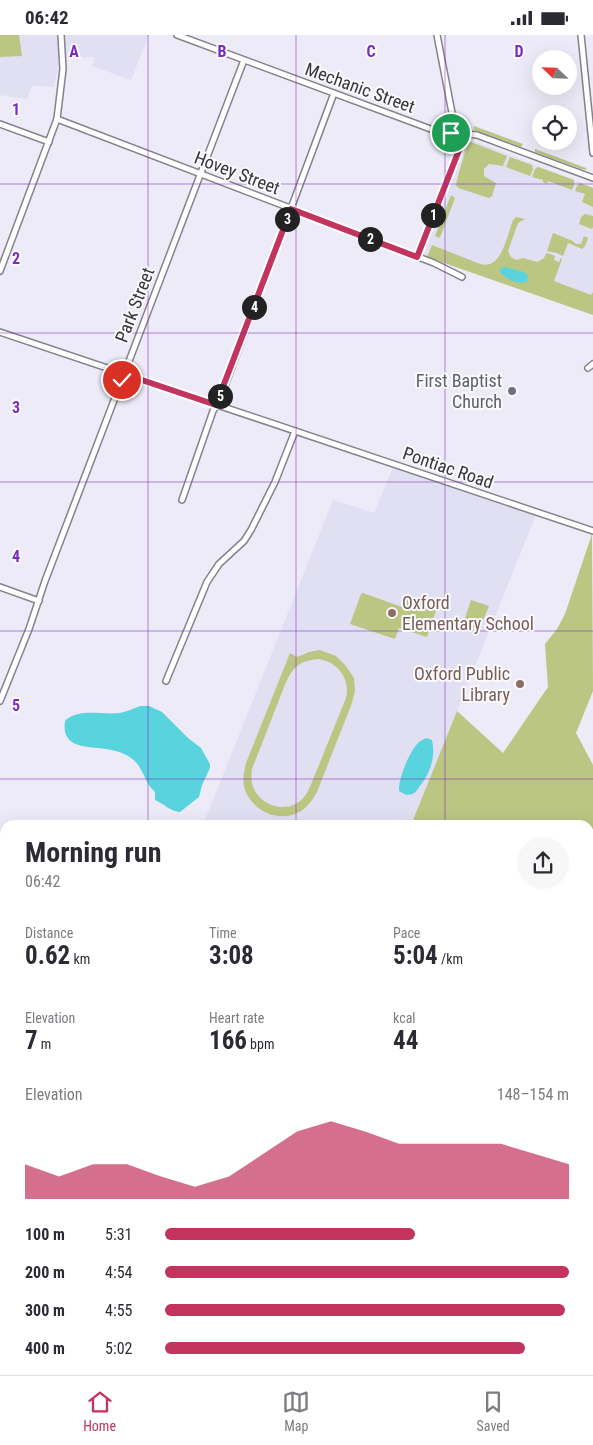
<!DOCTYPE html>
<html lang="en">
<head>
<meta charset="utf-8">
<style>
	:root { --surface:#fff; --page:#f7f7f7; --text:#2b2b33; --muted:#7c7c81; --line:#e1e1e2; --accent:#c2345d }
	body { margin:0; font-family:"Roboto Condensed",sans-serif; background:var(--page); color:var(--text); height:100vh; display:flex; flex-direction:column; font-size:19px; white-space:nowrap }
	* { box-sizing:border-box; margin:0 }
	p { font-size:16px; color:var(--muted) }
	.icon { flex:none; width:28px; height:28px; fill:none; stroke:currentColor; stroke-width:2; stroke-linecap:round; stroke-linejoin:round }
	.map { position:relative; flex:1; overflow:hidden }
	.drawer { position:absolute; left:0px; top:785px; width:594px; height:555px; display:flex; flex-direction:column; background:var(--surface); border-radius:15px 15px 0 0; box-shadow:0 5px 20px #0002 }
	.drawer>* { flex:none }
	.needle { width:32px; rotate:293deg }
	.buttons { position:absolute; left:532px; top:15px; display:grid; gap:10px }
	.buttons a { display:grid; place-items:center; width:45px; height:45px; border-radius:50%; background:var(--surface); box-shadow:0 5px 20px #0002; font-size:25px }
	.pin { position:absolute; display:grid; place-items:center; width:42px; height:42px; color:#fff; margin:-21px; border:2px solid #fff; border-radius:50%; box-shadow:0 1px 5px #0007 }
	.km { position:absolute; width:25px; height:25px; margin:-12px; border-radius:50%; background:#222; color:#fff; font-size:14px; line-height:25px; text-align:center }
	.round { display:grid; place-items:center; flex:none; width:52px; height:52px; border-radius:26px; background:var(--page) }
	.summary { display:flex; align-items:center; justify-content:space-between; height:85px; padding:0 25px }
	h1 { font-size:28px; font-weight:700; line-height:38px }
	.metrics { display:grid; grid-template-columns:repeat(3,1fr); gap:8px; height:85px; padding:5px 25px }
	.metrics div { display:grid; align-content:center }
	.metrics b { font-size:25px; font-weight:700 }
	.metrics small { font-size:14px; font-weight:400 }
	.metrics p { font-size:14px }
	.chart { height:140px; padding:10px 25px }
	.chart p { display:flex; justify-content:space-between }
	.chart svg { width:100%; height:90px; margin-top:5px; fill:var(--accent); opacity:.7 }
	ul { padding:0 25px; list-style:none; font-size:16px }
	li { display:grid; grid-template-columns:80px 60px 1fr; align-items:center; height:38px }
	li i { height:12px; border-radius:6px; background:var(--accent) }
	.status { display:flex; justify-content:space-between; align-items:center; height:35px; padding:0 25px; background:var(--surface); direction:ltr }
	.status svg { height:14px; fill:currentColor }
	.tab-bar { display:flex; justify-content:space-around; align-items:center; height:70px; border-top:1px solid var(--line); background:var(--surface); font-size:14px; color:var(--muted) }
	.tab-bar a { display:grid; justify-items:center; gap:2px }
	.tab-bar .current { color:var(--accent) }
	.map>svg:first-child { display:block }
	.built { fill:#e1dff2 }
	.green { fill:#bbc683; fill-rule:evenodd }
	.water { fill:#59d3de }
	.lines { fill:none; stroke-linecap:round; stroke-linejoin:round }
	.stream { stroke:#59d3de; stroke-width:2 }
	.minor-casing { stroke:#84838d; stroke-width:8 }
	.minor { stroke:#fff; stroke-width:5 }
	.route-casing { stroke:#fff; stroke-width:10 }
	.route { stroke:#c2345d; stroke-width:6 }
	.grid { fill:none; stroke:#7b2cbf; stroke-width:1; stroke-opacity:0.55 }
	.worship-dot { fill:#6b7280; stroke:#fafafe; stroke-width:2 }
	.education-dot { fill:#8d6e63; stroke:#fafafe; stroke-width:2 }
	.labels { text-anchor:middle; stroke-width:4; stroke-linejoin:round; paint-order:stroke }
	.street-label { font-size:18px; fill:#36363a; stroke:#fafafe }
	.worship-label { font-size:18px; fill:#5b616d; stroke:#fafafe; text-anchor:end }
	.education-label { font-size:18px; fill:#785e54; stroke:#fafafe; text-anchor:start }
	.grid-label { font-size:16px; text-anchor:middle; font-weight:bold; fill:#7b2cbf; stroke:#fafafe; stroke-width:4; stroke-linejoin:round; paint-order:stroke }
</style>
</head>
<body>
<div class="status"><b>06:42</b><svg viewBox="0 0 49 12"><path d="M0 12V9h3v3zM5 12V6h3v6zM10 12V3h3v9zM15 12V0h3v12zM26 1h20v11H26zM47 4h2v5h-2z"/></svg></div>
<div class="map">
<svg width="593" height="1340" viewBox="0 0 593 1340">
	<rect width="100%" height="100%" fill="#ecebf7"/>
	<g class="built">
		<path d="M0 0H149L131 45 92 31 95 22 60 23 54 52 32 51 27 64 0 60Z"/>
		<path d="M466 103 593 152V280L419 218Z"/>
		<path d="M393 432 536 480 411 790H203L333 465 374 478Z"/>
	</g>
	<g class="green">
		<path d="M0 0H19L22 21 0 22Z"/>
		<path d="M474 91 523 109 521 112 474 95Z"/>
		<path d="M471 107 507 121 503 131 489 129 484 134V141L496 148 492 161 489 163 458 153 456 150C459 136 463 122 468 109Z"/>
		<path d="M535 114 586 133 587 135 581 134 535 117Z"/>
		<path d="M510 122 532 130 533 134 530 141 506 132Z"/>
		<path d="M538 132 574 145V150L572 155 548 146 547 149 543 147V145L532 142 535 134Z"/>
		<path d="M580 148 593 153V172L582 167 585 159 575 156 577 151Z"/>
		<path d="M451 160 455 163 441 200 439 203 435 201Z"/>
		<path d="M585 179 593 181V192L592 194 579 189 581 182Z"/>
		<path d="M516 182 525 184 518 188 508 216 511 222 516 225 523 223 537 227 543 224 547 218 555 221 554 225 559 227 561 223 562 224 554 246 591 260 593 257V280L427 222 432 210 480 229C484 230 488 230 492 228 503 223 509 196 513 185Z"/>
		<path d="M553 198 573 206 576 209H581L584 201 588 203 585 211 582 214 568 208 563 221 557 218 547 216Z"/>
		<path d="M592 499 593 656 576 698 593 730V1335L589 1332V790H411L457 676 503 718 548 652 545 609 557 594 565 579Z"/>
		<path d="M363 558 402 572C410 555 425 566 438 570L427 602 399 593 395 604 350 589 361 559Z"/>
		<path d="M471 565 489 571 479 595 463 589Z"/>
		<path d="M320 615 336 621 346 631 354 643 355 656 352 668 317 757C314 762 310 769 305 773 285 790 254 779 245 755 242 746 244 737 246 728L290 618 297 622 309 617ZM318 624C337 626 351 644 346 663L310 752C308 755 307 759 304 762 290 779 263 773 254 754 251 747 251 741 252 734L286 647C294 631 300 626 318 624Z"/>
	</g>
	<g class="water">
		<path d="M505 232 524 237 528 241 527 247C517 250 507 244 500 237V234Z"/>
		<path d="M141 671H149L162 677 188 703 201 713 210 729V733L202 750 199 762 180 777C171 777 163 768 155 765V757C144 748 144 732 131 723 125 718 114 715 106 714 87 711 61 714 65 686 78 673 102 680 119 678 127 677 134 673 141 671Z"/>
		<path d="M426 703 432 705C436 722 430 739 419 752 419 753 415 758 414 758 412 760 409 759 406 760L399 756C398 744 410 715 419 707 421 706 424 704 426 703Z"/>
		<path d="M593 1086V1214L589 1215V1090Z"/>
		<path d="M310 1335H473L471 1340H311Z"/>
	</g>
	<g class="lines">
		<g class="stream">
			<path d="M0 931 5 936"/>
			<path d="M0 1232 5 1214V1207"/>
		</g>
		<g class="minor-casing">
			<g id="minor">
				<path d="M177 0 436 96 477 100 593 143"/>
				<path d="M581 0 593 118"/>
				<path d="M57 84 434 228 462 242"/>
				<path d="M0 89 49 107"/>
				<path d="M417 222 461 110 453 83 437 0"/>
				<path d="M0 236 57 84 63 34 61 0"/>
				<path d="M0 297 593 496"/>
				<path d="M588 333 593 329"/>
				<path d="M182 465 213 376 220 364 334 58"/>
				<path d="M0 552 39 566"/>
				<path d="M166 646 207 547 219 529 244 506 251 495 275 447 295 396"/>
				<path d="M0 666 29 594 45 546 244 25"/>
				<path d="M568 1335 576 1340"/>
				<path d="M132 1340 135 1335"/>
			</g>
		</g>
		<use href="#minor" class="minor"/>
	</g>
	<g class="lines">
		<g class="route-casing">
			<path id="route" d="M122 345 124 339 216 370 291 174 417 222 461 110 457 98H451"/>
		</g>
		<use href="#route" class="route"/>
	</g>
	<path class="grid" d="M148 0V790M296 0V790M445 0V790M0 149H593M0 298H593M0 447H593M0 596H593M0 744H593M0 893H5M589 893H593M0 1042H5M589 1042H593M0 1191H5M589 1191H593M148 1335V1340M296 1335V1340M445 1335V1340"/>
	<circle class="worship-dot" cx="512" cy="356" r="5"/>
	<g class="education-dot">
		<circle cx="392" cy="578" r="5"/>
		<circle cx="520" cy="649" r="5"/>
	</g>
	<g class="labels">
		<g class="street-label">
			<text transform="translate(360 53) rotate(20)" y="6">Mechanic Street</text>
			<text transform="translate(237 138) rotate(21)" y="6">Hovey Street</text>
			<text transform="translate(135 270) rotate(-69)" y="6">Park Street</text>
			<text transform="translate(448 433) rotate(19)" y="6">Pontiac Road</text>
		</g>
		<g class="worship-label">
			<text x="502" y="352">First Baptist<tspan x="502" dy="21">Church</tspan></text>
		</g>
		<g class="education-label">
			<text x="402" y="574">Oxford<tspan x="402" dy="21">Elementary School</tspan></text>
			<text x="510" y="645" text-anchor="end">Oxford Public<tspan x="510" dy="21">Library</tspan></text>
		</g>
	</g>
	<g class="grid-label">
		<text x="74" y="22">A</text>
		<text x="222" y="22">B</text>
		<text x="371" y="22">C</text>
		<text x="519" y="22">D</text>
		<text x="16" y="80">1</text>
		<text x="16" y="229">2</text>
		<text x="16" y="378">3</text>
		<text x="16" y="527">4</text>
		<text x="16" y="676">5</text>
	</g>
</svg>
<div class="buttons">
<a><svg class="needle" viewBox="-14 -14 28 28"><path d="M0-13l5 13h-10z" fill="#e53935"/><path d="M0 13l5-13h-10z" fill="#7c7c81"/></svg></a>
<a><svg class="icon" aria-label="locate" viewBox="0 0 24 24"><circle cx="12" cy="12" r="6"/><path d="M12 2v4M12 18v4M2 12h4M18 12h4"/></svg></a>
</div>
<div class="pin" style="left:451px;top:98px;background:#1e9e55"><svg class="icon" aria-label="arrive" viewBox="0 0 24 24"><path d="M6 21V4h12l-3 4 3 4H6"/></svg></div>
<div class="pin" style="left:122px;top:345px;background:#d93025"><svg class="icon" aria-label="check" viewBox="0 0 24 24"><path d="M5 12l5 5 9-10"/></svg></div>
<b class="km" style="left:433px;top:180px">1</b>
<b class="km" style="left:370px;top:204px">2</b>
<b class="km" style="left:287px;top:184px">3</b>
<b class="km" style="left:254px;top:272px">4</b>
<b class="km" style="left:220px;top:361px">5</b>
<section class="drawer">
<div class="summary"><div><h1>Morning run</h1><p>06:42</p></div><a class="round"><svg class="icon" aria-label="share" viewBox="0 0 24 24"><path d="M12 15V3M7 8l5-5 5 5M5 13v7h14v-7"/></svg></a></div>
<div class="metrics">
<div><p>Distance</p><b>0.62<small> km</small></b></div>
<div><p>Time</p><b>3:08</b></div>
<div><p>Pace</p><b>5:04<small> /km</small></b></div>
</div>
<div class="metrics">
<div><p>Elevation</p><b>7<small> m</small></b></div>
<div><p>Heart rate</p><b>166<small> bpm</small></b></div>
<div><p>kcal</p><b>44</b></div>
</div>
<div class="chart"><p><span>Elevation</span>148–154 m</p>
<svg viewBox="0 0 160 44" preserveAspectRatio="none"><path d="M0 44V27L10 33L20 27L30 27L40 33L50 38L60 33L70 22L80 11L90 6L100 11L110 17L120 17L130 17L140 17L150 22L160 27V44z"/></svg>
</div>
<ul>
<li><b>100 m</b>5:31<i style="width:62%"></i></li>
<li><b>200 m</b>4:54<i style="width:100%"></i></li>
<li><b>300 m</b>4:55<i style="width:99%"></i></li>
<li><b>400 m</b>5:02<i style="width:89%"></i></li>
</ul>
</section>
</div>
<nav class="tab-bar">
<a class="current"><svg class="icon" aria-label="home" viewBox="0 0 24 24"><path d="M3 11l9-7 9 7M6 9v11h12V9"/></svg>Home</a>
<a><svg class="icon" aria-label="map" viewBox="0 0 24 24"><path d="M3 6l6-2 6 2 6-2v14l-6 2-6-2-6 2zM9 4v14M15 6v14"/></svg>Map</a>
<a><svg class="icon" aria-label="saved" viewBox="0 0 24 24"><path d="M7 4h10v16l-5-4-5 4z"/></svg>Saved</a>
</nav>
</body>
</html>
